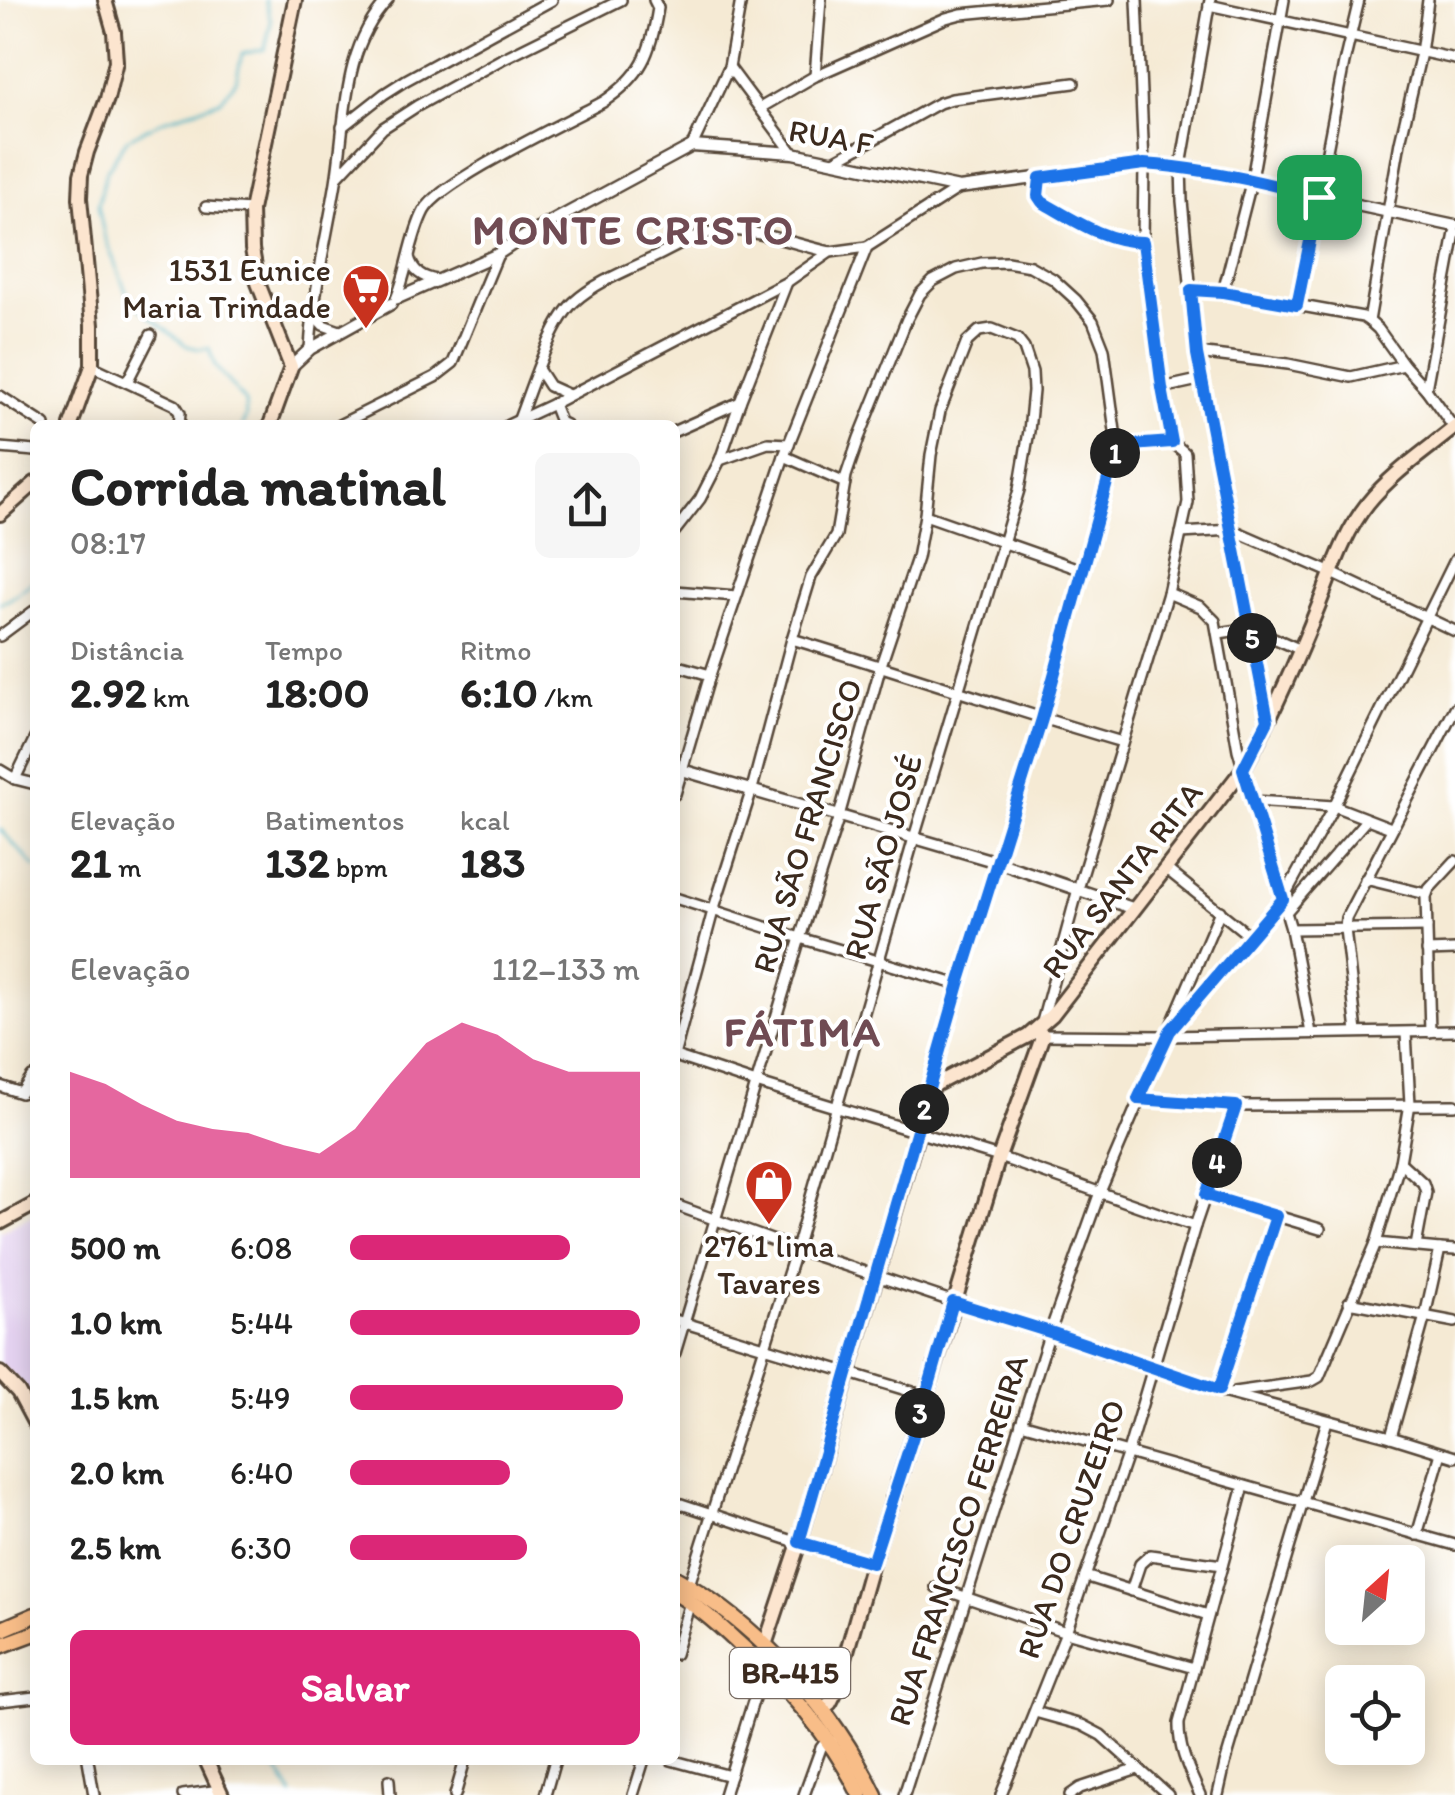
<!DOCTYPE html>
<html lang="pt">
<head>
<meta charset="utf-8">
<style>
	:root { --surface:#fff; --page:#f6f6f6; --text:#222; --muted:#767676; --accent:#db2777 }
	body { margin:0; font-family:Itim,sans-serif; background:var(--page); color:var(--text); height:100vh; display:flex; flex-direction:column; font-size:38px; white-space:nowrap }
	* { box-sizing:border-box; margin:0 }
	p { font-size:32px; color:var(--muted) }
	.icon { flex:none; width:55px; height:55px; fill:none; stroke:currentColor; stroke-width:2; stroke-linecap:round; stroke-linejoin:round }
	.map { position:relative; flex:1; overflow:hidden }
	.details { position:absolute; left:30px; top:420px; width:650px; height:1345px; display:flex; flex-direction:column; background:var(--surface); border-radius:15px; box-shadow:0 5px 25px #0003 }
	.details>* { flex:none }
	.needle { width:65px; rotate:27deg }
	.tools { position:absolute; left:1325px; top:1545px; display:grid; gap:20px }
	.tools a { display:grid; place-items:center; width:100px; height:100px; border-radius:15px; background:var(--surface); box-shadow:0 5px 25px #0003; font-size:50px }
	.pin { position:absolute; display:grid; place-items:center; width:85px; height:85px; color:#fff; margin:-42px; border-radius:20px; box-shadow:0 5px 15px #0006 }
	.km { position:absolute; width:50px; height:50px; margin:-25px; border-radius:50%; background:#222; color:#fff; font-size:28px; line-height:50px; text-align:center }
	.round { display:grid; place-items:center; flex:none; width:105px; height:105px; border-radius:15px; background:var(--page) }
	.summary { display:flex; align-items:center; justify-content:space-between; height:170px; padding:0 40px }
	h1 { font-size:55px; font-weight:700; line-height:75px }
	.stats { display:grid; grid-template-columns:repeat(3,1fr); gap:15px; height:170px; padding:10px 40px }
	.stats div { display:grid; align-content:center }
	.stats b { font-size:42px; font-weight:700 }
	.stats small { font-size:28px; font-weight:400 }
	.stats p { font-size:28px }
	.chart { height:280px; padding:20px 40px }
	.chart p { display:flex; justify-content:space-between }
	.chart svg { width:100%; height:180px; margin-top:10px; fill:var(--accent); opacity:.7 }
	.button { display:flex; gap:20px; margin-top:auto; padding:20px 40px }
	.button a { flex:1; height:115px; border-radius:15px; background:var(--accent); color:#fff; font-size:40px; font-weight:700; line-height:115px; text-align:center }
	ul { padding:0 40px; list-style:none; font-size:32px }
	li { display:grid; grid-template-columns:160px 120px 1fr; align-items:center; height:75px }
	li i { height:25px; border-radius:12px; background:var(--accent) }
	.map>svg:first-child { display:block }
	.built { fill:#e5d3f1 }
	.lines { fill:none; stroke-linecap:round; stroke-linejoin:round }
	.stream { stroke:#45b1c3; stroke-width:2.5 }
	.minor-casing { stroke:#574739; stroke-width:14 }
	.tertiary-casing { stroke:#574739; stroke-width:15 }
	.secondary-casing { stroke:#574739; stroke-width:18 }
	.primary-casing { stroke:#574739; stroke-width:19 }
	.minor { stroke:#fff; stroke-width:9 }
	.tertiary { stroke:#fff; stroke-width:10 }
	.secondary { stroke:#fce5cf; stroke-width:12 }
	.primary { stroke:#f8bd88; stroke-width:14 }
	.route-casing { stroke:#fff; stroke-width:20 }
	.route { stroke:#1a73e8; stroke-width:12 }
	.labels { text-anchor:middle; stroke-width:8; stroke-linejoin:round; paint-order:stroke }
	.shield { fill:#fff; stroke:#766a62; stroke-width:2.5 }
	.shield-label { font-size:30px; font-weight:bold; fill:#3b2a1e }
	.street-label { font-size:32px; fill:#3b2a1e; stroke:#fff }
	.poi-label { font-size:32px; fill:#3b2a1e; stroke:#fff; text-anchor:end }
	.district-label { font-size:42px; font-weight:bold; letter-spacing:2.5px; fill:#704b53; stroke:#fff }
</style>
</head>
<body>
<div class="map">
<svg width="1455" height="1795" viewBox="0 0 1455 1795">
	<rect width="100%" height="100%" fill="#fff"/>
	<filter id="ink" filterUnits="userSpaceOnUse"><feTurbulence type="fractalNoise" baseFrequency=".01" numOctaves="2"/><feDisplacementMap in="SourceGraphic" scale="20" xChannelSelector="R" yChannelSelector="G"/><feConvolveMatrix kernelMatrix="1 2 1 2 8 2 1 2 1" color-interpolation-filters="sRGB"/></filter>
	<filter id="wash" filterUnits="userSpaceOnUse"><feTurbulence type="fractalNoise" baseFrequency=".0048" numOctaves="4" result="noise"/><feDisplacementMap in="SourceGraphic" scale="40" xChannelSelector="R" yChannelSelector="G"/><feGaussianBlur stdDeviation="2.25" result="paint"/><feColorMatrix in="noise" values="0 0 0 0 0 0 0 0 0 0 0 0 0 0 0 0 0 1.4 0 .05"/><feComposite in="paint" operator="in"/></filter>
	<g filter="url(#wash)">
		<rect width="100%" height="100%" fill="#f5ead4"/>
		<path class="built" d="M35 1214V1413L16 1379 0 1365V1232Z"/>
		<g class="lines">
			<g class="stream">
				<path d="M242 425 246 417 245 402 215 366 209 348 200 349 187 346 136 306 127 294 104 235 98 205 106 172 127 139 164 120 220 101 236 81 242 54 265 49 271 22 265 0"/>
				<path d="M0 603 10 599 35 580"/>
				<path d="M0 829 35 867"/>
				<path d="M280 1760 278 1771 293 1795"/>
			</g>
		</g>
	</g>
	<g filter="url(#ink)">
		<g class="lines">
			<g class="minor-casing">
				<g id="minor">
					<path d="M1210 0 1181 166 1182 201 1197 353 1268 717"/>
					<path d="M1428 0 1421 53 1400 142 1369 321 1378 329 1404 365 1426 389 1454 428"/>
					<path d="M1209 5 1455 59"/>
					<path d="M729 67 793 153"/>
					<path d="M815 76 821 0"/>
					<path d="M760 108 815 76 946 18 961 14 1109 0"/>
					<path d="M342 127 384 94 406 80 552 0"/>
					<path d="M692 146 729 67 741 0"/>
					<path d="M834 161 939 103 952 99 1074 83"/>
					<path d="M338 176 383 128 417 106 502 59 621 0"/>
					<path d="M1040 178 1038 196 1042 202C1074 220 1105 242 1143 242"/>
					<path d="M206 207 251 210"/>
					<path d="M409 257C413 272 423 278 437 280"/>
					<path d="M1191 289 1223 292 1363 317 1369 321"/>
					<path d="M1223 292 1252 179 1284 0"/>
					<path d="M396 299C408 271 410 238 424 211 440 181 568 121 603 102 642 76 651 53 658 8L654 0"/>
					<path d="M1297 305 1344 63 1359 0"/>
					<path d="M312 313 323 325 340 331"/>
					<path d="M310 349C313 292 327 237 336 182 346 120 342 48 388 0"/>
					<path d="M1197 353 1288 364 1351 377 1404 365"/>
					<path d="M92 366 175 405 180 413 179 425"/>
					<path d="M538 369 549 386 569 395"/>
					<path d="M127 382 151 335"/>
					<path d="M1162 388 1203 379"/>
					<path d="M1426 389 1455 233"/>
					<path d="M0 396 45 425"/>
					<path d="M553 404 560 422 566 425"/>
					<path d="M519 419C531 388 551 323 574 302 596 282 628 270 655 257 676 247 702 230 726 230 758 230 798 245 830 252"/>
					<path d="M339 425 435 377 453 363 498 254"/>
					<path d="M508 425 553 404 787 282 830 252 867 247"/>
					<path d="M675 431 740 402"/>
					<path d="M0 448 35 451"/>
					<path d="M784 456 845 483"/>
					<path d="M720 460 768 443 789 444"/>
					<path d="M925 515 1082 570"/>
					<path d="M675 531 700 499 720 460 740 402 787 282"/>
					<path d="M1181 533 1233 530 1332 573 1455 631"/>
					<path d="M675 591 736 596"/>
					<path d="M1168 593 1201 607 1215 621 1238 750 1291 929 1311 1033"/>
					<path d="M1219 633 1251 628 1301 650"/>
					<path d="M0 636 35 610"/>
					<path d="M792 639C902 672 1011 710 1122 742"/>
					<path d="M675 665 710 675"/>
					<path d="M0 770 15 779 35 784"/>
					<path d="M15 779 35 738"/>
					<path d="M675 794 710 675 784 456 867 247 959 188"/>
					<path d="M1253 801 1334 806 1391 828"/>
					<path d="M1165 868 1251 937"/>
					<path d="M1365 879 1426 894"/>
					<path d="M675 898 800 938 959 985"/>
					<path d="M1286 912 1367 819"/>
					<path d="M1291 929 1427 927"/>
					<path d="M1427 951 1455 950"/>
					<path d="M1042 1022 1078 889 1168 593 1188 502 1185 453 1172 442"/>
					<path d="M1175 1025 1283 899 1334 806 1455 560"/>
					<path d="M1357 1032 1345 929 1346 918 1455 708"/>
					<path d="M1430 1032 1426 897 1429 889 1455 861"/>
					<path d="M1038 1035 1167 1036 1455 1031"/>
					<path d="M675 1052 713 911 752 789 792 639 811 577 836 535 846 476 859 438 907 319 920 294 933 281 956 269 982 263 1007 262 1030 266 1053 279 1076 300 1093 321 1104 349 1117 446"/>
					<path d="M675 1056 756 1083 999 1157 1195 1226"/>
					<path d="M0 1086 21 1093 32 1077"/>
					<path d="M931 1087 959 985 1042 719 1117 446 1172 442 1162 388 1143 242 1144 164 1137 0"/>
					<path d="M1138 1099 1236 1106 1455 1105"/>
					<path d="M1400 1162 1423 1183 1426 1192 1416 1246"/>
					<path d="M1207 1195 1320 1229"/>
					<path d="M675 1205 796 1249 1226 1393 1391 1437 1455 1457"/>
					<path d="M1376 1243 1440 1249"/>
					<path d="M1349 1302 1455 1322"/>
					<path d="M675 1320 926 1396"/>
					<path d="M675 1353 800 938 839 816 881 665 917 558 925 515 931 455 940 411 967 342 979 331 992 329 1017 339 1024 348 1032 372 1033 391 1029 431 1019 490 914 838 796 1249 689 1585"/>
					<path d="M1219 1390 1276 1216"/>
					<path d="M1234 1392 1312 1381 1319 1377 1376 1243 1400 1162 1410 1104 1406 1033"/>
					<path d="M1021 1423 1455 1545"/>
					<path d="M1391 1437 1425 1316 1440 1249 1455 1250"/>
					<path d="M675 1502 799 1543 872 1563"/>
					<path d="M1417 1535 1441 1453"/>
					<path d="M1085 1576 1208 1615"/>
					<path d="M936 1587 1066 1632 1194 1668"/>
					<path d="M1131 1591 1140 1564 1150 1555 1222 1565"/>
					<path d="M675 1654 690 1602"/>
					<path d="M0 1701 35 1697"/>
					<path d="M1035 1712 1082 1725 1101 1735 1168 1795"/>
					<path d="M88 1760 94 1795"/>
					<path d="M671 1760 730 1776"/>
					<path d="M389 1780 390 1795"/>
					<path d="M183 1795 220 1790"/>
					<path d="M455 1795 465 1760"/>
					<path d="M545 1795 555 1760"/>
					<path d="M633 1795 644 1760"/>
					<path d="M724 1795 764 1666"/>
					<path d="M804 1795 821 1748 824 1744 833 1741"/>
					<path d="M904 1795 1050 1332 1100 1192 1220 911"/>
					<path d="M1001 1795 1066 1632 1127 1455 1195 1226 1236 1106"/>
					<path d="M1070 1795 1080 1788 1138 1769"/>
					<path d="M1200 1795C1190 1772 1178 1749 1179 1723L1244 1486"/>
					<path d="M1218 1795 1225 1764 1327 1421"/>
				</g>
			</g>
			<g class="tertiary-casing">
				<g id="tertiary">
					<path d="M398 298 498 254 525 236 692 146 793 153 959 188 1144 164 1181 166 1252 179 1319 197 1455 226"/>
					<path d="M291 367 310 349 391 304"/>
					<path d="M675 768 997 862 1135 909"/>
				</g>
			</g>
			<g class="secondary-casing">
				<g id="secondary">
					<path d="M71 425 92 366V325L80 198 81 175 87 152 107 99 116 61 114 32 105 0"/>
					<path d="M270 425 291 367 258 283 252 249 251 210 295 0"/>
					<path d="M0 514 35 483"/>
					<path d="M0 1223 35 1204"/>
					<path d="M0 1373 18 1392 35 1424"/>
					<path d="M765 1645 799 1543 931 1087 1028 1036 1052 1015 1243 769C1272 717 1296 662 1318 607 1332 572 1344 533 1368 503 1392 473 1426 451 1455 427"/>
					<path d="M823 1708 830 1703 835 1693 872 1563 926 1396 999 1157 1043 1035"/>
					<path d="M206 1760 222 1795"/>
				</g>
			</g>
			<g class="primary-casing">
				<g id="primary">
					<path d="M675 1578C759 1624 834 1710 875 1795"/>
					<path d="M675 1593C698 1606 718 1624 737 1642 787 1687 831 1734 860 1795"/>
					<path d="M0 1630 35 1615"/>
					<path d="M0 1646 35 1633"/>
				</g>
			</g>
			<use href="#minor" class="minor"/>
			<use href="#tertiary" class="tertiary"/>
			<use href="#secondary" class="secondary"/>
			<use href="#primary" class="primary"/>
		</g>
	</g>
	<g class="lines" filter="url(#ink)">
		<g class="route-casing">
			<path id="route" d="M1144 164C1204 168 1261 181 1319 197L1297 305 1223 292 1191 290 1197 354 1268 720 1243 769 1283 899 1170 1031 1138 1099 1236 1106 1206 1195 1276 1216 1219 1390 1050 1332 953 1302 926 1396 872 1563 799 1542 959 984 1042 719 1117 446 1172 442 1162 388 1143 242C1105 242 1074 220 1042 202L1038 196 1040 178Z"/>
		</g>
		<use href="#route" class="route"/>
	</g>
	<defs>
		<g id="supermarket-pin" transform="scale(2.5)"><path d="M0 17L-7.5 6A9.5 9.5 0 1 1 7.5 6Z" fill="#c8321e" stroke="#fff"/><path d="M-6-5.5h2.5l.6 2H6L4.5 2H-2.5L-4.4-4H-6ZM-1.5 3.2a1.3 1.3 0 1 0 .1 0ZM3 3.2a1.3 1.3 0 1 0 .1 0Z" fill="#fff"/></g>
		<g id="shop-pin" transform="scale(2.5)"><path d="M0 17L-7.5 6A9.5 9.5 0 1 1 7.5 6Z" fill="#c8321e" stroke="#fff"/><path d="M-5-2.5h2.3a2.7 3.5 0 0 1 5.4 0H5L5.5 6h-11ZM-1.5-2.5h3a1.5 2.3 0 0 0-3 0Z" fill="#fff"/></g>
	</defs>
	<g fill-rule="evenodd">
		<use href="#supermarket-pin" x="366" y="288"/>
		<use href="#shop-pin" x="769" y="1184"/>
	</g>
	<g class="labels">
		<rect class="shield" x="730" y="1648" width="120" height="50" rx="8"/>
		<g class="shield-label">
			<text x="790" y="1683">BR-415</text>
		</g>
		<g class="street-label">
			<text transform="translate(831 137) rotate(10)" y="11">RUA F</text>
			<text transform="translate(807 826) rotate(-73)" y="11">RUA SÃO FRANCISCO</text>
			<text transform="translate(883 857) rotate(-74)" y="11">RUA SÃO JOSÉ</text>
			<text transform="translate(1122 880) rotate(-52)" y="11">RUA SANTA RITA</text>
			<text transform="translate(1071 1529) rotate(-71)" y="11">RUA DO CRUZEIRO</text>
			<text transform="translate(958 1540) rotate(-72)" y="11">RUA FRANCISCO FERREIRA</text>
		</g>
		<g class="poi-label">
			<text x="331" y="281">1531 Eunice<tspan x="331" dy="37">Maria Trindade</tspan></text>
			<text x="769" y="1257" text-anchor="middle">2761 lima<tspan x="769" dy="37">Tavares</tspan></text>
		</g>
		<g class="district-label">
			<text x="634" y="244">MONTE CRISTO</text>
			<text x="803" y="1046">FÁTIMA</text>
		</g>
	</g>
</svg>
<div class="tools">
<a><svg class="needle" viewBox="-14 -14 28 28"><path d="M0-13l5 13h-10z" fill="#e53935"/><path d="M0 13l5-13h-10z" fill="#767676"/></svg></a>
<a><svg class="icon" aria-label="locate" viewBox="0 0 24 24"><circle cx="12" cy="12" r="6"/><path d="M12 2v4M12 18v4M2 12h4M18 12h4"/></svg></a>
</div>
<div class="pin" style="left:1319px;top:197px;background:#1e9e55"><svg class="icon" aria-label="arrive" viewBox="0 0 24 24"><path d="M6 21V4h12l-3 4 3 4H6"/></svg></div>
<b class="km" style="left:1115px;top:453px">1</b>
<b class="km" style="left:924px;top:1109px">2</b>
<b class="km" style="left:920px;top:1413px">3</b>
<b class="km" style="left:1217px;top:1163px">4</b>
<b class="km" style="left:1252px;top:638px">5</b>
<section class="details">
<div class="summary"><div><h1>Corrida matinal</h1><p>08:17</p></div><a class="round"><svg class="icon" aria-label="share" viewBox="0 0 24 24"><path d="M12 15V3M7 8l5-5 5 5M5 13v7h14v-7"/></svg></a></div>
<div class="stats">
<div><p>Distância</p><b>2.92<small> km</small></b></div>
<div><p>Tempo</p><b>18:00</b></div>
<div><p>Ritmo</p><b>6:10<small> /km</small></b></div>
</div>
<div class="stats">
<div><p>Elevação</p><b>21<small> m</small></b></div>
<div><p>Batimentos</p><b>132<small> bpm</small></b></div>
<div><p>kcal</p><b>183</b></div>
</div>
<div class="chart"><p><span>Elevação</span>112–133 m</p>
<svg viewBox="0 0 160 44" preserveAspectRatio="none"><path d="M0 44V18L10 21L20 26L30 30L40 32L50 33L60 36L70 38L80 32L90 21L100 11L110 6L120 9L130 15L140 18L150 18L160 18V44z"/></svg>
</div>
<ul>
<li><b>500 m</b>6:08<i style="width:76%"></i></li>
<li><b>1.0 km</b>5:44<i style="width:100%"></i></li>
<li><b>1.5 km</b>5:49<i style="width:94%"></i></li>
<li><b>2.0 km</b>6:40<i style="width:55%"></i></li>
<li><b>2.5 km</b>6:30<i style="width:61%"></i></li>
</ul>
<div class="button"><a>Salvar</a></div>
</section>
</div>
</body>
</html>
